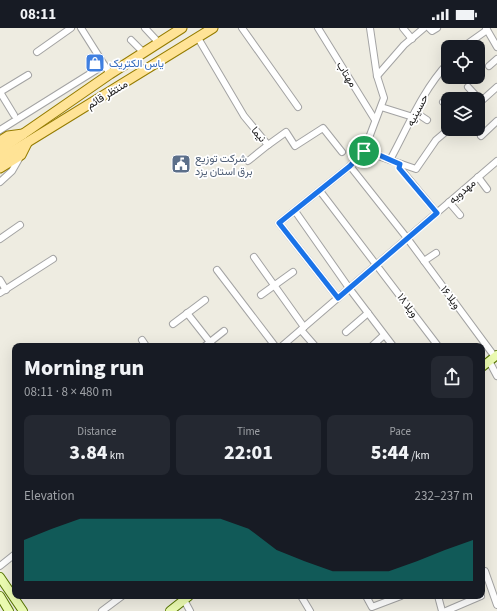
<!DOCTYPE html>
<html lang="en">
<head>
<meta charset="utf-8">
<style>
	:root { --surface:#171b24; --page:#242831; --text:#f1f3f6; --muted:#9ea1a6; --accent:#0f766e }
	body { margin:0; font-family:"Source Sans 3",Vazirmatn,sans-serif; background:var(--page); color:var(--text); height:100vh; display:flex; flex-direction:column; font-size:15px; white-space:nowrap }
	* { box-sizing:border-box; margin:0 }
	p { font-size:13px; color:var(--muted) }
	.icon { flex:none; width:22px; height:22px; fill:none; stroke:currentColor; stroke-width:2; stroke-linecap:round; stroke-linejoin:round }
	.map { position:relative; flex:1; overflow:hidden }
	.side { position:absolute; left:12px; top:315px; width:473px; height:256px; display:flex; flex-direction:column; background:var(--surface); border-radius:8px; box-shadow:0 4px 16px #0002 }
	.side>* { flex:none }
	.fabs { position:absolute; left:441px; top:12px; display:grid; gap:8px }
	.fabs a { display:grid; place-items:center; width:44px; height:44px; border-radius:8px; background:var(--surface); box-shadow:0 4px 16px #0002; font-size:20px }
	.pin { position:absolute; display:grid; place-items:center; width:34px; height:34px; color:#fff; margin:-17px; border:2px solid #fff; border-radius:50%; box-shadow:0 1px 4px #0007 }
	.round { display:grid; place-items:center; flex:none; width:42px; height:42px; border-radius:8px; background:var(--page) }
	.summary { display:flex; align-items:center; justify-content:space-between; height:68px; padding:0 12px }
	h1 { font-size:22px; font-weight:800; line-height:30px }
	.figures { display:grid; grid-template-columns:repeat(3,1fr); gap:6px; height:68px; padding:4px 12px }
	.figures div { display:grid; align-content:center; border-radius:8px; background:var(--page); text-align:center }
	.figures b { font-size:20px; font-weight:800 }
	.figures small { font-size:11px; font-weight:400 }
	.figures p { font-size:11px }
	.chart { height:112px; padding:8px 12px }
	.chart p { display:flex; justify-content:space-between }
	.chart svg { width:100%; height:72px; margin-top:4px; fill:var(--accent); opacity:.7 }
	.status { display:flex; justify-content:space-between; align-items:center; height:28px; padding:0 20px; background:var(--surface); direction:ltr }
	.status svg { height:11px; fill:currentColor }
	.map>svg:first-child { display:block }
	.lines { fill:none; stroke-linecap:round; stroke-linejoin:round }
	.street-casing { stroke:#a3a3a3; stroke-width:8 }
	.secondary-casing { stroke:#567600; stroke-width:10 }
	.primary-casing { stroke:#957c00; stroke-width:11 }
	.street { stroke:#fff; stroke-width:6 }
	.secondary { stroke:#ecfcb2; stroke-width:8 }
	.primary { stroke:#ffe396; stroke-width:9 }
	.route-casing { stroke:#fff; stroke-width:8 }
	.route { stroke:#1a73e8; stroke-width:5 }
	.labels { text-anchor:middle; stroke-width:3.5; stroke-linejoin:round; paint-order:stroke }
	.shop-label { font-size:11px; fill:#366cbe; stroke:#fff; text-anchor:start }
	.street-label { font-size:11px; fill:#1c1c1c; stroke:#fff }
	.service-label { font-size:11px; fill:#4e5e75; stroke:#fff; text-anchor:start }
</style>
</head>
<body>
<div class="status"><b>08:11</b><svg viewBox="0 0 49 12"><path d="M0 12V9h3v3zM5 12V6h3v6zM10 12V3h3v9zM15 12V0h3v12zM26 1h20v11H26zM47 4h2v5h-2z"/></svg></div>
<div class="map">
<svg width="497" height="583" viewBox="0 0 497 583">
	<rect width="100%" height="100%" fill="#eeece1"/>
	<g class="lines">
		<g class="street-casing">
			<g id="street">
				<path d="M81 0 110 46"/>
				<path d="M145 0 159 15"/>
				<path d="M242 0 298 79"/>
				<path d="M318 0 375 92"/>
				<path d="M403 0 412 11"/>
				<path d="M429 0 432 3 437 0"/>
				<path d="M486 0 497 19"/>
				<path d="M198 10 244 88 268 117 286 104 295 118 323 100 342 124"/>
				<path d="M131 12 144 25"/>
				<path d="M463 19 487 2"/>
				<path d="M37 24 71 0"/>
				<path d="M489 38 497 31"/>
				<path d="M377 48 404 17 424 0"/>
				<path d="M468 59 481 73"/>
				<path d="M0 64 28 47"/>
				<path d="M0 64 14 87"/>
				<path d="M443 74 448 79"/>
				<path d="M478 76 497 59"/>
				<path d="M381 79 413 89"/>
				<path d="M415 84 427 92"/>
				<path d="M0 102 104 37"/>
				<path d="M481 108 497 93"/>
				<path d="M364 123H375L381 129 416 141 436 112 449 101"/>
				<path d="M390 132C408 99 422 63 448 35"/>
				<path d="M248 133 268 117"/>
				<path d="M401 136 399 139 437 185"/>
				<path d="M350 138 407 210 495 329"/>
				<path d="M478 149 487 161"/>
				<path d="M0 154 12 143 20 129"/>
				<path d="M320 163 438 318"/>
				<path d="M449 174 460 187"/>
				<path d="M295 183 349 260 393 318"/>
				<path d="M0 211 20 197"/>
				<path d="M254 229 304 299"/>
				<path d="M424 233 436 225"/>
				<path d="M217 242 275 318"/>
				<path d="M0 252 6 262"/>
				<path d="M0 265 53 231"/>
				<path d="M261 267 293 244"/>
				<path d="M338 270 279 195 350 138 364 123 384 70 377 48 370 0"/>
				<path d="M187 285 213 318"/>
				<path d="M173 296 205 272"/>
				<path d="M301 302 315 318"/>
				<path d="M346 304 368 285"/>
				<path d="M142 312 146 318"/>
				<path d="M205 318 224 303"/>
				<path d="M282 318 497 133"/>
				<path d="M372 318 384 307"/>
				<path d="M489 333 497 348"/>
				<path d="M0 538 15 526"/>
				<path d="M485 543 497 577"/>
				<path d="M301 568 310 583"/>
				<path d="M366 568 372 579 401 568"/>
				<path d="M438 568 442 583"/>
				<path d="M184 572 190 583"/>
				<path d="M102 583 122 568"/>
				<path d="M446 583 481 568"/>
			</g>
		</g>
		<g class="secondary-casing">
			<g id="secondary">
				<path d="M482 339 497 327"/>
				<path d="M0 549 23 583"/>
				<path d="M0 568 9 583"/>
				<path d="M170 583 189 568"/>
			</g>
		</g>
		<g class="primary-casing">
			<g id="primary">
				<path d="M0 113 8 108 23 106"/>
				<path d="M0 122 110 46 182 0"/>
				<path d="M0 131 213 0"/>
				<path d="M0 140 21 127 27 115"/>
			</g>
		</g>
		<use href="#street" class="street"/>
		<use href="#secondary" class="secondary"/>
		<use href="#primary" class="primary"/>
	</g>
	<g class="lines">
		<g class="route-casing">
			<path id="route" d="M364 123C377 124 388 132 400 136L399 140 437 185 338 270 279 195 350 138Z"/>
		</g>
		<use href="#route" class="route"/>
	</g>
	<defs>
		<g id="shop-square" transform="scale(1)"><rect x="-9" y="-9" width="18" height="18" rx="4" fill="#3f7fe0" stroke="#fff"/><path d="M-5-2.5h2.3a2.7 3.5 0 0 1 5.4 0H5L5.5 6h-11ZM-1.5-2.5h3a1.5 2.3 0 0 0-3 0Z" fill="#fff"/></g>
		<g id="civic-square" transform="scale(1)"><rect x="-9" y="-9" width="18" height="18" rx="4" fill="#5c6f8a" stroke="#fff"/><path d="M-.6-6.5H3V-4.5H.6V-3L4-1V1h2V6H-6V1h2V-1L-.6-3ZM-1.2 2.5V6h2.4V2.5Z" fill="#fff"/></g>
	</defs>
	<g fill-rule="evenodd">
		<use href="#shop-square" x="95" y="35"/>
		<use href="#civic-square" x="181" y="136"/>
	</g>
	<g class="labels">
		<g class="shop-label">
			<text x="109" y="39">یاس الکتریک</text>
		</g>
		<g class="street-label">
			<text transform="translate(347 46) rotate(58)" y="4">مهتاب</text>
			<text transform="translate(107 66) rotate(-31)" y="4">منتظر قائم</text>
			<text transform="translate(417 82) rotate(-62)" y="4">حسینیه</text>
			<text transform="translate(259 106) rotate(49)" y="4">نیما</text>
			<text transform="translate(462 163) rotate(-41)" y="4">مهدویه</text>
			<text transform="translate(451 269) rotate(53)" y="4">ویلا ۱۶</text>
			<text transform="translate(408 277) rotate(53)" y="4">ویلا ۱۸</text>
		</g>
		<g class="service-label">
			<text x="195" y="134">شرکت توزیع<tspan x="195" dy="13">برق استان یزد</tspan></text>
		</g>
	</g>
</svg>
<div class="fabs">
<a><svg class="icon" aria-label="locate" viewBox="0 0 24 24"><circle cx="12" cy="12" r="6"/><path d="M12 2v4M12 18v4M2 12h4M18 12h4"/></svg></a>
<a><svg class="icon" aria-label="layers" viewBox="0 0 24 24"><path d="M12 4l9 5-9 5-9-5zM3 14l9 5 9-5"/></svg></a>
</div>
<div class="pin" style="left:364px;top:123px;background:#1e9e55"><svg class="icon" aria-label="arrive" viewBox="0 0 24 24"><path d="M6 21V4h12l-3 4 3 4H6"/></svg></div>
<section class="side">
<div class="summary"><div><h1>Morning run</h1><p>08:11 · 8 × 480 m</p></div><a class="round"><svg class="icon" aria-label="share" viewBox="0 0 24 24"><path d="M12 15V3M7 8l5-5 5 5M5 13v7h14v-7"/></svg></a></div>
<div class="figures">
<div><p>Distance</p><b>3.84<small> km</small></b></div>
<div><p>Time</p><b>22:01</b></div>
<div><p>Pace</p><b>5:44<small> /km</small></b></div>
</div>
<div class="chart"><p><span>Elevation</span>232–237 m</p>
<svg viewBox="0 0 160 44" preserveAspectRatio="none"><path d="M0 44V19L10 12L20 6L30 6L40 6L50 6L60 6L70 6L80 12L90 25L100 32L110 38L120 38L130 38L140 32L150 25L160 19V44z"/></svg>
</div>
</section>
</div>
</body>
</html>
